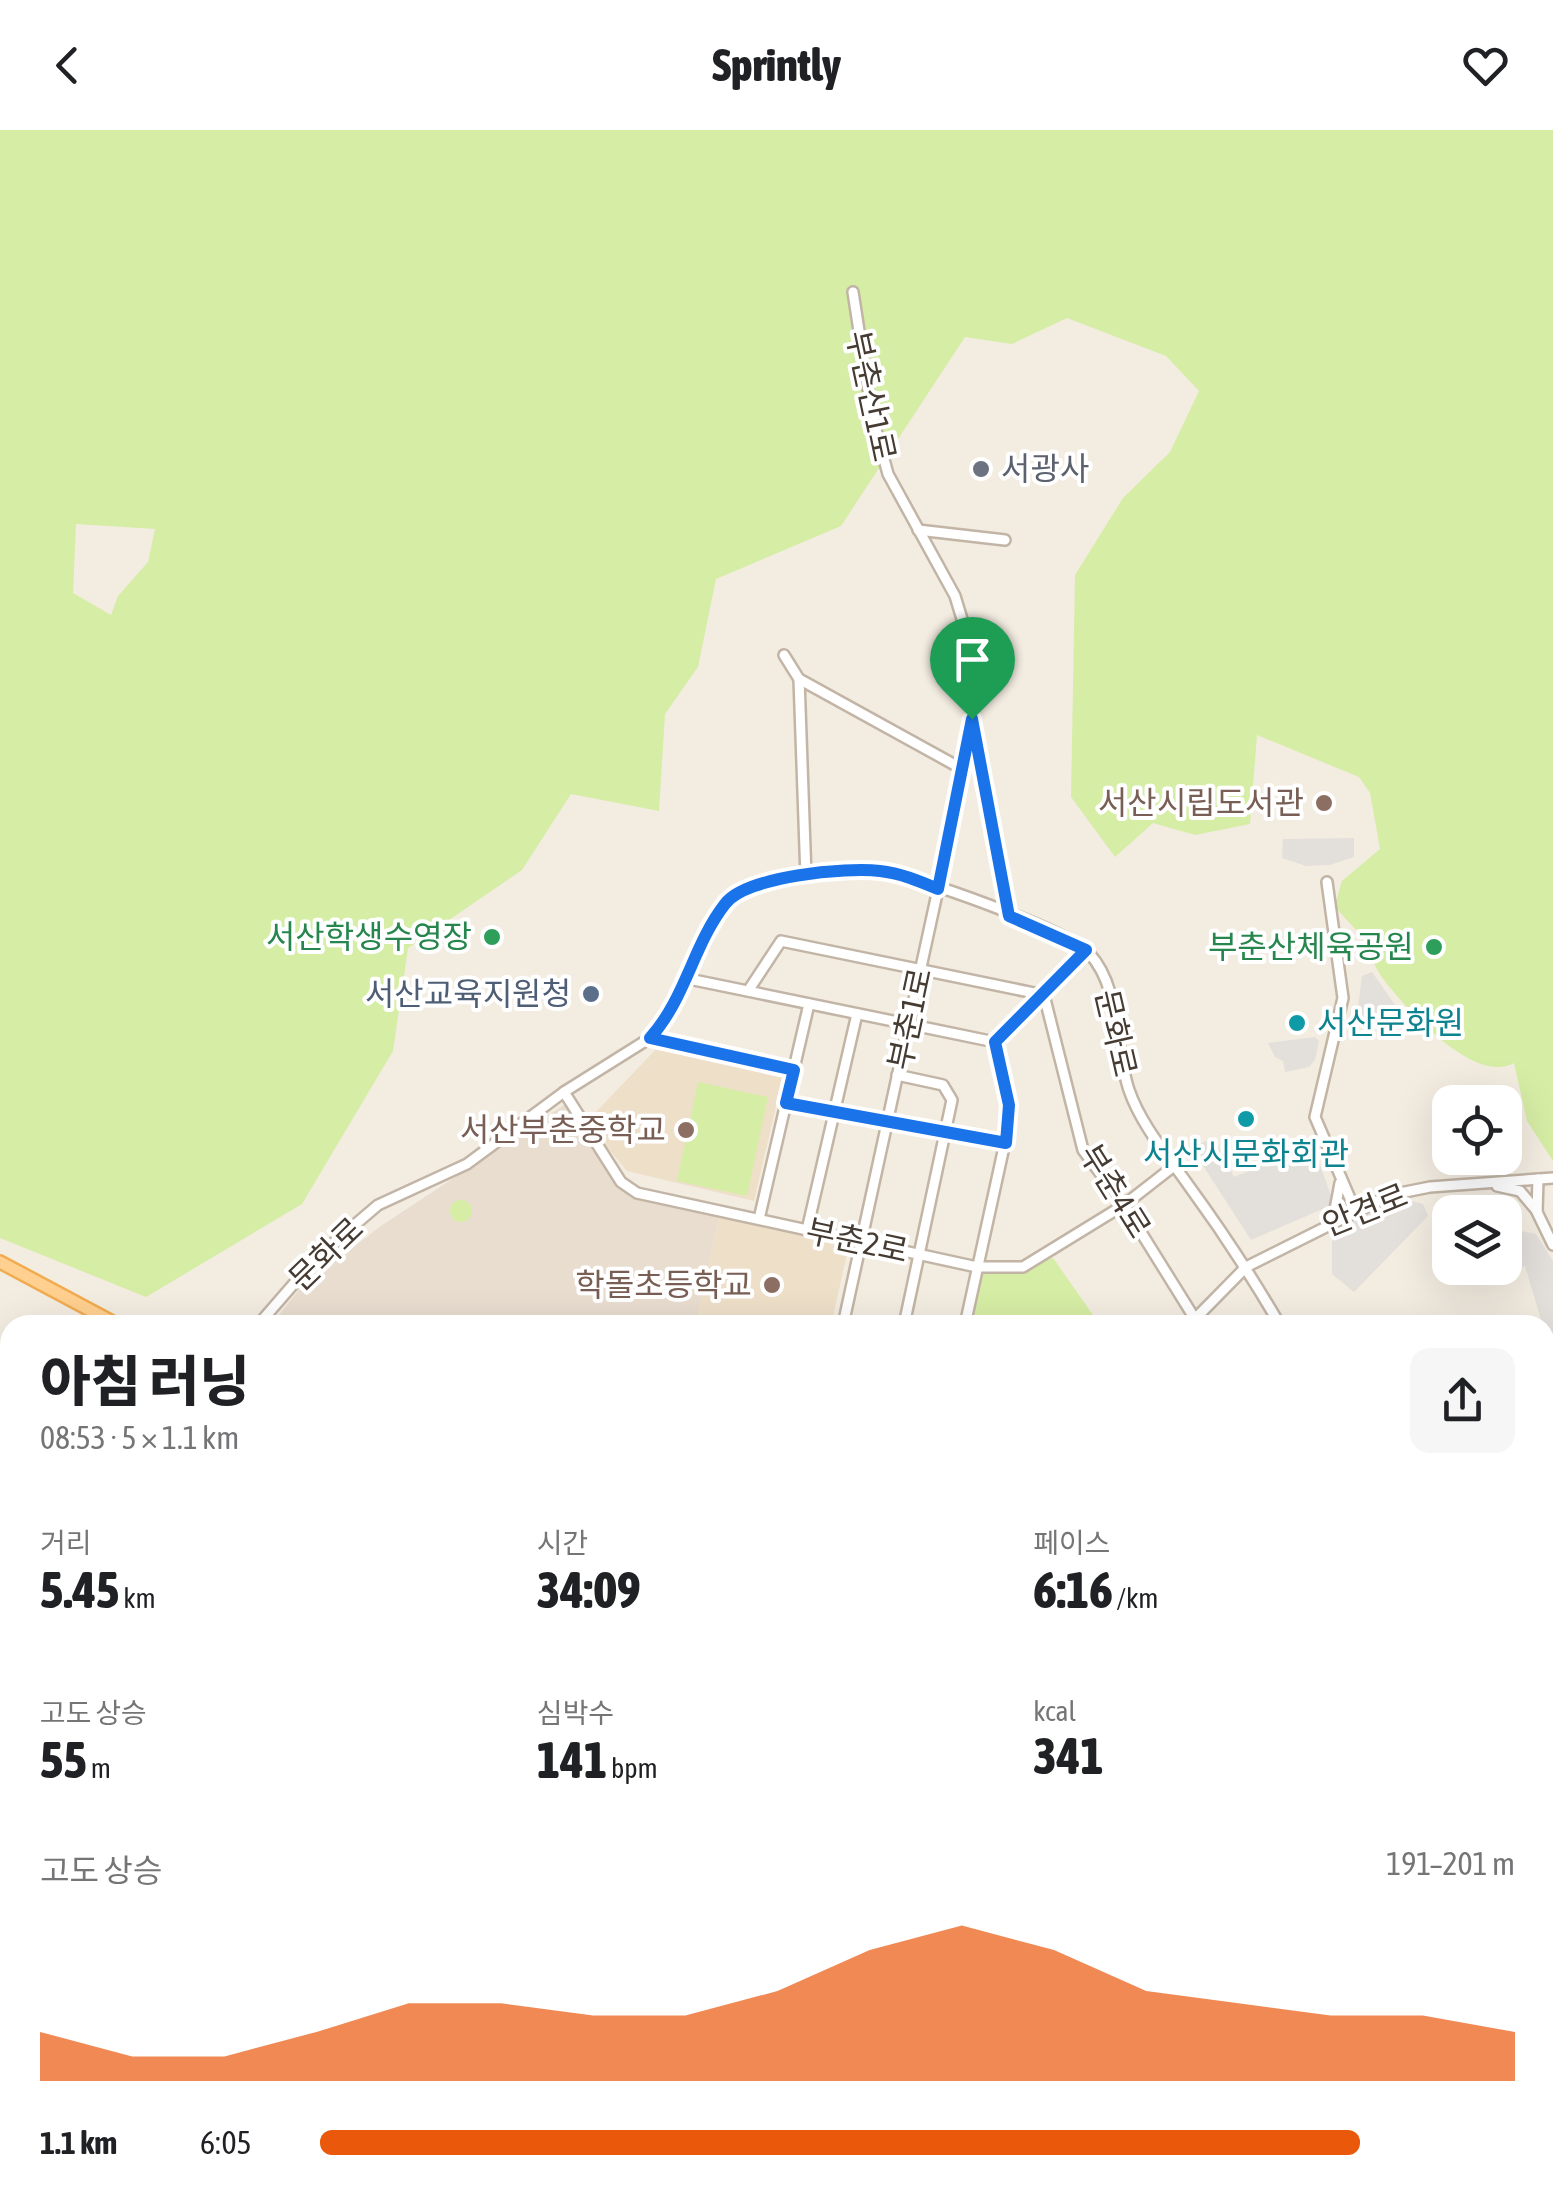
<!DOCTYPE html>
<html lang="ko">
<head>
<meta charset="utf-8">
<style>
	:root { --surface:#fff; --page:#f6f6f6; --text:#202124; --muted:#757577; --accent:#ea580c }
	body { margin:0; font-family:"Asap Condensed","Noto Sans KR",sans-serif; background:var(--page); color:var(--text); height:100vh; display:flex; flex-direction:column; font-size:38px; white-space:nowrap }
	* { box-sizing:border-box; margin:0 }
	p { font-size:32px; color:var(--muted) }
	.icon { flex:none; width:55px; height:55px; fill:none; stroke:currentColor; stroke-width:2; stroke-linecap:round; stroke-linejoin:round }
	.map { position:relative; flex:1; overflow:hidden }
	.side { position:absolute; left:0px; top:1185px; width:1555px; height:885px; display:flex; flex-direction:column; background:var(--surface); border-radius:30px 30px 0 0; box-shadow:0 10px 40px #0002 }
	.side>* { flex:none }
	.buttons { position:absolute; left:1432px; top:955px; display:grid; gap:20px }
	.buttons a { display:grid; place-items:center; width:90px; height:90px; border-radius:20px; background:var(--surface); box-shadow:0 10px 40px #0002; font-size:50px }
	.pin { position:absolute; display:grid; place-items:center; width:85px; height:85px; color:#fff; margin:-102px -42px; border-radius:50% 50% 50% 0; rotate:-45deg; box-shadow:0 0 10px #0007 }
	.pin .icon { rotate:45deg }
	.round { display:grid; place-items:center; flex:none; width:105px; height:105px; border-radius:20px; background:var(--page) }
	.headline { display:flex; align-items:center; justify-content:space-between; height:170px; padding:0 40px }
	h1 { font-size:55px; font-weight:800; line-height:75px }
	.stats { display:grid; grid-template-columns:repeat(3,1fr); gap:15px; height:170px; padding:10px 40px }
	.stats div { display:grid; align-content:center }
	.stats b { font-size:50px; font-weight:800 }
	.stats small { font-size:28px; font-weight:400 }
	.stats p { font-size:28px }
	.chart { height:280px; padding:20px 40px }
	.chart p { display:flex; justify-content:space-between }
	.chart svg { width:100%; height:180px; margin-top:10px; fill:var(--accent); opacity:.7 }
	ul { padding:0 40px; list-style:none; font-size:32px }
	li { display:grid; grid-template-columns:160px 120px 1fr; align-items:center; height:75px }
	li i { height:25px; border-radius:12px; background:var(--accent) }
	header { display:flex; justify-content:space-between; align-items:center; height:130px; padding:0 40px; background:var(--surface); font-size:45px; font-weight:800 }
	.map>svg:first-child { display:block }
	.residential { fill:#e8ddcf }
	.education { fill:#eedfc9 }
	.green { fill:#d6eda5; fill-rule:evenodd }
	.parking { fill:#e3dfdb }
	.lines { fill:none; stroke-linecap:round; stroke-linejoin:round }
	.minor-tunnel { stroke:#d0c9be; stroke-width:9; stroke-dasharray:9 4.5; stroke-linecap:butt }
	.minor-casing { stroke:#c2b5a6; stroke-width:14 }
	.major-casing { stroke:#f1ac51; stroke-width:16 }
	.highway-casing { stroke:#ef871f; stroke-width:19 }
	.minor { stroke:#fff; stroke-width:9 }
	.major { stroke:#ffd08f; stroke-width:11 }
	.highway { stroke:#ffb561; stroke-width:14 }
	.route-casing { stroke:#fff; stroke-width:20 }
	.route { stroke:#1a73e8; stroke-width:12 }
	.worship-dot { fill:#6b7280; stroke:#fff; stroke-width:4 }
	.education-dot { fill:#8d6e63; stroke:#fff; stroke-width:4 }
	.leisure-dot { fill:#2e9e5b; stroke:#fff; stroke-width:4 }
	.service-dot { fill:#5c6f8a; stroke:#fff; stroke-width:4 }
	.culture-dot { fill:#0f9aa8; stroke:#fff; stroke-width:4 }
	.labels { text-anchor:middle; stroke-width:8; stroke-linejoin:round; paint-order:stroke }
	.street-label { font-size:32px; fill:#453b32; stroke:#fff }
	.worship-label { font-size:32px; fill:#5b616d; stroke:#fff; text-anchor:start }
	.education-label { font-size:32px; fill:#785e54; stroke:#fff; text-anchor:end }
	.leisure-label { font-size:32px; fill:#27864d; stroke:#fff; text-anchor:end }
	.service-label { font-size:32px; fill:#4e5e75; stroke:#fff; text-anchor:end }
	.culture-label { font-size:32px; fill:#0d838f; stroke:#fff; text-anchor:start }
</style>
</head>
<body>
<header><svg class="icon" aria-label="back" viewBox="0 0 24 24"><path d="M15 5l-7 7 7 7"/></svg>Sprintly<svg class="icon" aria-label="heart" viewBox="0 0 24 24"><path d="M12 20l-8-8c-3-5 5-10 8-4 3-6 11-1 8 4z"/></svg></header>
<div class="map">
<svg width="1553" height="2070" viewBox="0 0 1553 2070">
	<rect width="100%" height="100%" fill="#f3ece1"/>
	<g class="residential">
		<path d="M564 975 631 1068 719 1087 696 1195H271L302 1156 381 1096Z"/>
		<path d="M147 2060H330L368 2070H149Z"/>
	</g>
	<g class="education">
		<path d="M661 914 784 942 754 1071 627 1041 607 1017 594 984Z"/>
		<path d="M719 1087 849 1115 831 1195H696Z"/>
		<path d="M816 2060H1041L1047 2070H814Z"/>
	</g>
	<g class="green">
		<path d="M0 0H1553V1031L1527 991 1514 933C1474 956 1403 876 1381 846 1372 833 1369 817 1360 805 1352 794 1342 787 1335 775L1342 751 1380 719 1370 663 1359 647 1257 605 1250 694 1195 705 1153 693 1115 727 1071 667 1075 445 1123 368 1170 322 1199 261 1166 226 1067 188 1012 214 965 207 841 396 716 449 698 537 665 584 659 681 571 664 522 740 408 818 393 921 302 1074 146 1167 0 1108ZM76 394 155 399 148 432 118 466 111 485 73 463Z"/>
		<path d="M698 952 768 967 747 1066 677 1051Z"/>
		<circle cx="461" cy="1081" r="11"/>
		<path d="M1053 1128 1100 1195H971L982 1139 1019 1140Z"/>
		<path d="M0 1487 10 1501V1886L0 1891Z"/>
	</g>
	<g class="parking">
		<path d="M1354 708V727L1330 735 1306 736 1282 728 1283 709Z"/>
		<path d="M1372 842 1395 875 1378 889 1357 885 1362 846Z"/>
		<path d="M1315 907 1319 911 1315 930 1309 937 1285 942 1283 931 1275 927 1268 913Z"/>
		<path d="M1214 1008 1234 1047 1313 1015 1334 1074 1251 1110 1191 1017Z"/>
		<path d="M1408 1070 1423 1074 1428 1086 1354 1162 1332 1144V1096Z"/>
		<path d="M1505 1087 1515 1100 1536 1104 1553 1131V1266L1545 1268 1547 1210 1525 1136 1484 1148 1481 1138H1505Z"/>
		<path d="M1553 1340V1391L1545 1395V1344Z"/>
	</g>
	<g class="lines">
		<path class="minor-tunnel" d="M0 1936 10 1938"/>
		<g class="minor-casing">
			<g id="minor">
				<path d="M918 400 1005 410"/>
				<path d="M784 525 799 549 964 640"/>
				<path d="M799 549 806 747"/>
				<path d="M974 597 1009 786"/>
				<path d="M1327 752 1343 868 1315 987 1355 1080"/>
				<path d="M689 849 995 912 1008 965 1009 994 965 1195"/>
				<path d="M748 861 781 811 1044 865 1083 1020 1124 1075 1195 1189"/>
				<path d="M650 908 794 940"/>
				<path d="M995 912 1086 820"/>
				<path d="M897 945 943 955 952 970 904 1195"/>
				<path d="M564 962 621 1052 637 1063 977 1137H1023L1124 1075 1174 1036"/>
				<path d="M786 973 1006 1013"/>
				<path d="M1538 1049 1537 1082 1553 1115"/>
				<path d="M1497 1056 1520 1061 1537 1081"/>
				<path d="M759 1089 809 874"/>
				<path d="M1333 1090 1340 1053"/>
				<path d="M807 1100 857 884"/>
				<path d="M258 1195 317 1127 378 1075 467 1034 564 962 650 908 674 877 722 778C745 746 841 737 879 741 912 744 1069 801 1089 823 1122 859 1114 916 1129 960 1141 995 1168 1026 1189 1056 1222 1101 1252 1147 1280 1195"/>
				<path d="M843 1195 964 640 973 572 969 512 955 466 888 344 872 285 853 162"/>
				<path d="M1189 1195 1246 1137 1390 1065 1430 1057 1553 1048"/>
				<path d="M1545 1320 1553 1325"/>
				<path d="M0 1333 10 1336"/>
				<path d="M1545 1401 1553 1397"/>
				<path d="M1545 1434 1553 1450"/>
				<path d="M1545 1586 1553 1572"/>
				<path d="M1545 1605 1553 1636"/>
				<path d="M1545 1692 1553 1688"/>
				<path d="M1545 1814 1553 1811"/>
				<path d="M1545 2001 1553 2032"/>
				<path d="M146 2060 147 2070"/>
				<path d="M357 2060H360"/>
				<path d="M693 2060 707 2070"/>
				<path d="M1076 2060 1089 2070"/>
				<path d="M1268 2060V2070"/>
				<path d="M1478 2060 1481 2070"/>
				<path d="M551 2070 554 2060"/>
				<path d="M640 2070 642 2060"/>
				<path d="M759 2070 761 2060"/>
				<path d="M809 2070 811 2060"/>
				<path d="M1142 2070 1150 2060"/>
			</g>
		</g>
		<g class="major-casing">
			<g id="major">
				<path d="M0 1132 118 1195"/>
				<path d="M478 2060 480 2070"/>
			</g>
		</g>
		<g class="highway-casing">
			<g id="highway">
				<path d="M0 1565 10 1590"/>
				<path d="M0 1605 10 1635"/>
				<path d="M24 2070 25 2060"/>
				<path d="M35 2070 36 2060"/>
			</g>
		</g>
		<use href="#minor" class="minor"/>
		<use href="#major" class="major"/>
		<use href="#highway" class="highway"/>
	</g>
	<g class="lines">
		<g class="route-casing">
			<path id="route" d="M972 589 1009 786 1086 820 995 912 1009 975 1006 1013 786 973 794 940 650 908C686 868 693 815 725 774 746 746 846 737 880 741 900 743 919 751 938 759Z"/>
		</g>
		<use href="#route" class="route"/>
	</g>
	<circle class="worship-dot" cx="981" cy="339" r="10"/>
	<g class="education-dot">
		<circle cx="1324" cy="673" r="10"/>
		<circle cx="686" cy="1000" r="10"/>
		<circle cx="772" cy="1155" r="10"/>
	</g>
	<g class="leisure-dot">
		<circle cx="492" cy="807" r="10"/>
		<circle cx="1434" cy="817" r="10"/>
	</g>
	<circle class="service-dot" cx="591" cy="864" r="10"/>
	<g class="culture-dot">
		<circle cx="1297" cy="893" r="10"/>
		<circle cx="1246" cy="989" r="10"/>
	</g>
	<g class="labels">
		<g class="street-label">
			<text transform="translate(871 266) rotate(78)" y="11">부춘산1로</text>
			<text transform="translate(910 889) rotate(-78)" y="11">부춘1로</text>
			<text transform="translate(1116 903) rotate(77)" y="11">문화로</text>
			<text transform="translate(1115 1061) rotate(58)" y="11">부춘4로</text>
			<text transform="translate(1365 1080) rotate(-22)" y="11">안견로</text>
			<text transform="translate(857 1111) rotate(12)" y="11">부춘2로</text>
			<text transform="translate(326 1124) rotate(-44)" y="11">문화로</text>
		</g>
		<g class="worship-label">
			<text x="1001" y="350">서광사</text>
		</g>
		<g class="education-label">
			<text x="1304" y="684">서산시립도서관</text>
			<text x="666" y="1011">서산부춘중학교</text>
			<text x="752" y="1166">학돌초등학교</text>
		</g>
		<g class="leisure-label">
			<text x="472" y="818">서산학생수영장</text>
			<text x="1414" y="828">부춘산체육공원</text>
		</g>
		<g class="service-label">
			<text x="571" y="875">서산교육지원청</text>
		</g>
		<g class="culture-label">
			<text x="1317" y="904">서산문화원</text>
			<text x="1246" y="1035" text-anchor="middle">서산시문화회관</text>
		</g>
	</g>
</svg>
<div class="buttons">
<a><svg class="icon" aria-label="locate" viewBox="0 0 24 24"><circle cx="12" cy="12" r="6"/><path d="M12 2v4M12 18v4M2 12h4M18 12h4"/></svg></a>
<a><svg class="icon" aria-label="layers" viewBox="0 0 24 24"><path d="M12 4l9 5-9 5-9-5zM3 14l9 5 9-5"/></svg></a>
</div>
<div class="pin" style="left:972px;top:589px;background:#1e9e55"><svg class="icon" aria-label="arrive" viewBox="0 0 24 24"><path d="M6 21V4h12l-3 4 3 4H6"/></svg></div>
<section class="side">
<div class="headline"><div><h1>아침 러닝</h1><p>08:53 · 5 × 1.1 km</p></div><a class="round"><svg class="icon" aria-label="share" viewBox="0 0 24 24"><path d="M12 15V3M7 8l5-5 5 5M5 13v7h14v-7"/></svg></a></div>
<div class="stats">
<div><p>거리</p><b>5.45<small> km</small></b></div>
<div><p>시간</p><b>34:09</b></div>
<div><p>페이스</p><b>6:16<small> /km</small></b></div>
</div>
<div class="stats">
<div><p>고도 상승</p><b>55<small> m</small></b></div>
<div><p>심박수</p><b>141<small> bpm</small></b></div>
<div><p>kcal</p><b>341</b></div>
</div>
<div class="chart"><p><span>고도 상승</span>191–201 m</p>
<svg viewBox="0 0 160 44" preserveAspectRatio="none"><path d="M0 44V32L10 38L20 38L30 32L40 25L50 25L60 28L70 28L80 22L90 12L100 6L110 12L120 22L130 25L140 28L150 28L160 32V44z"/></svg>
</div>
<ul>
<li><b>1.1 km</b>6:05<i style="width:87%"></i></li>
</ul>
</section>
</div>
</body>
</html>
